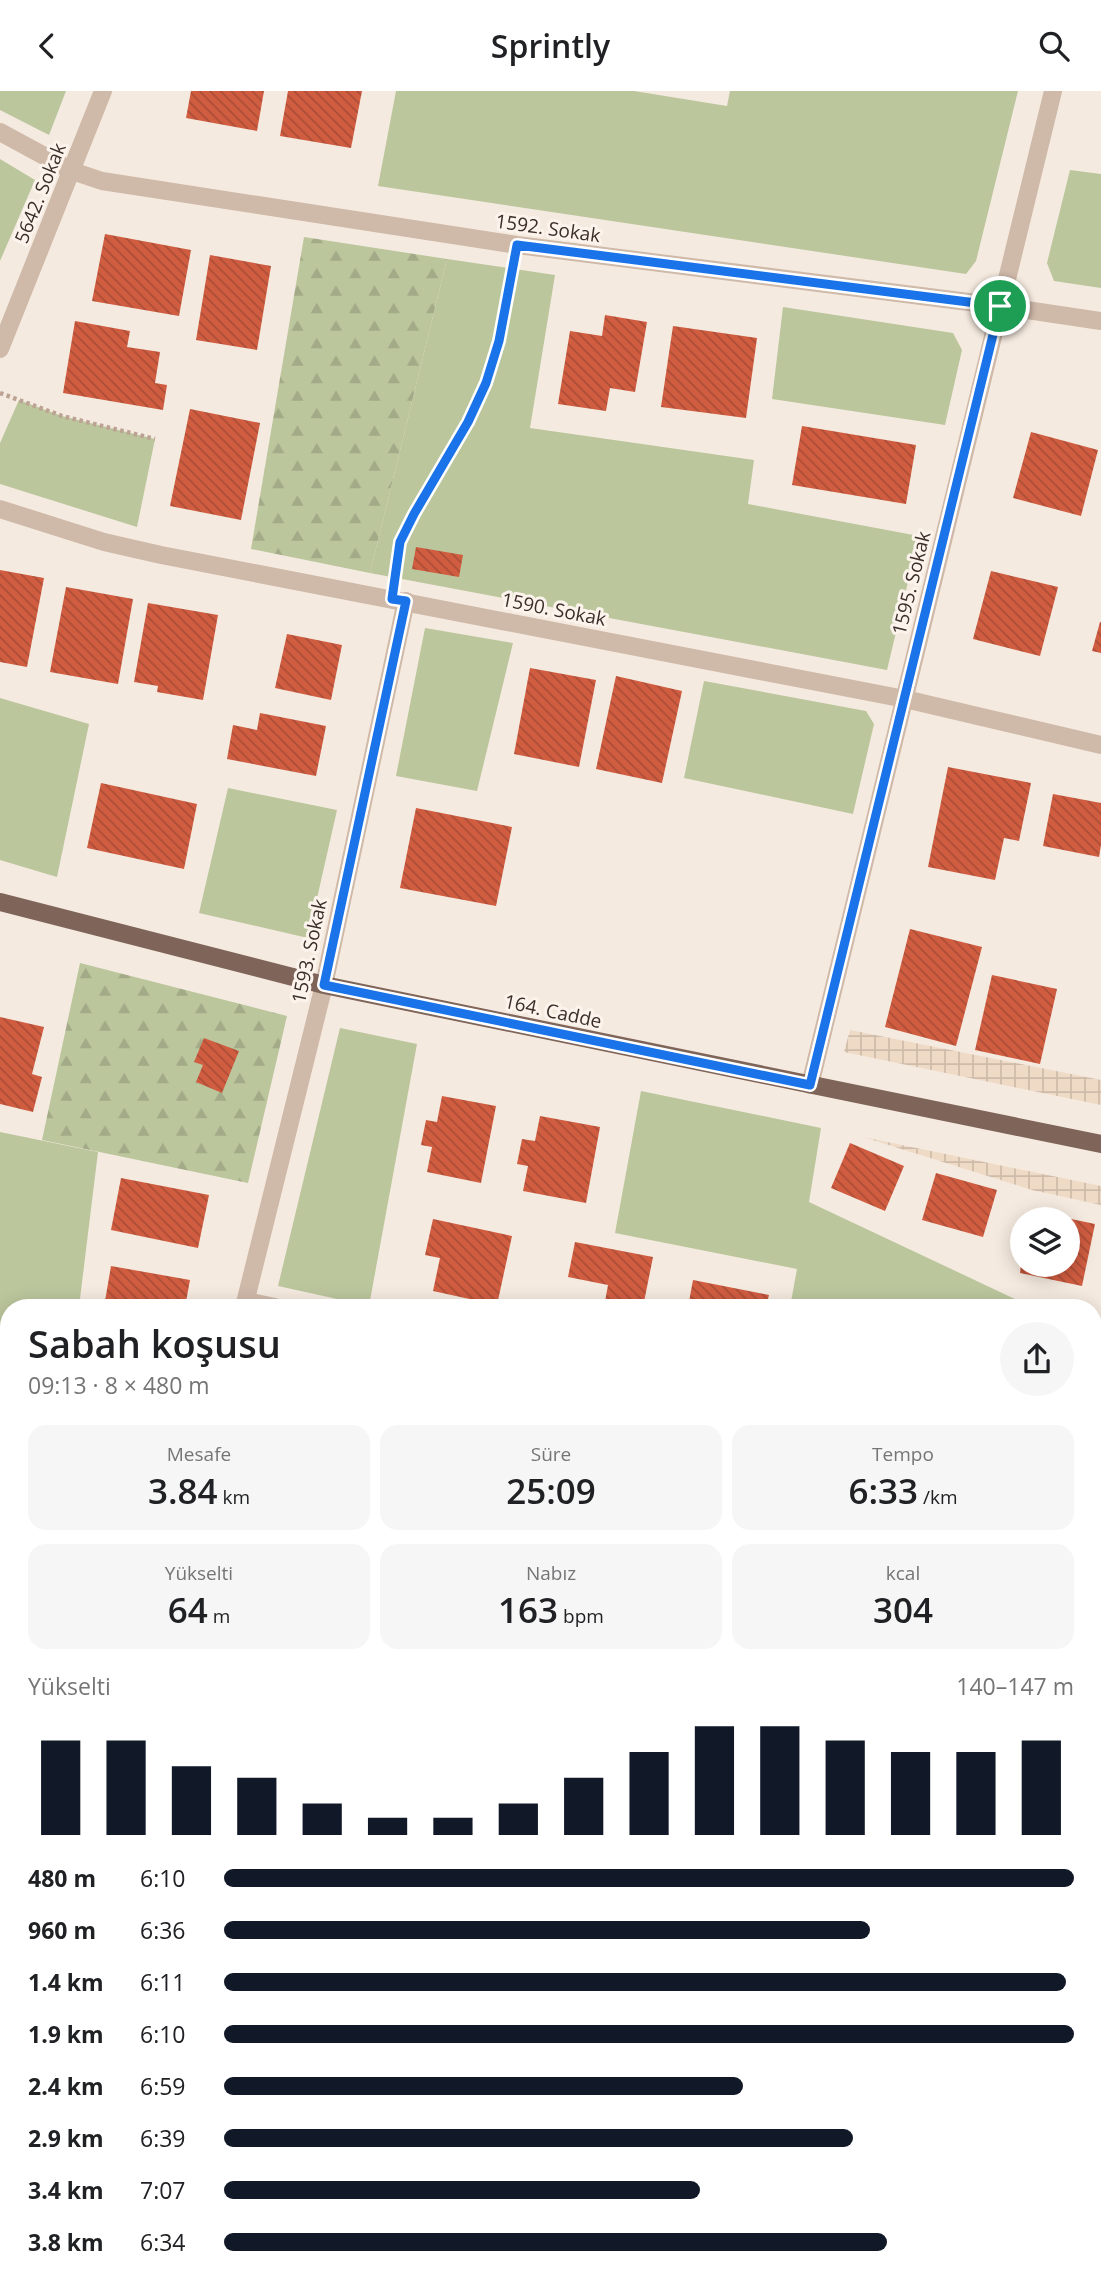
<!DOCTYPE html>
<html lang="tr">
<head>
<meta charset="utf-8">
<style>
	:root { --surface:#fff; --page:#f6f6f6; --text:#202124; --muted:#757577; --accent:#111827 }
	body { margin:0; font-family:"Open Sans",sans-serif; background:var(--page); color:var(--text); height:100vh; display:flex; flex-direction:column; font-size:26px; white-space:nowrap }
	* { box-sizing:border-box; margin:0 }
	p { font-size:23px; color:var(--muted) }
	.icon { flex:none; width:38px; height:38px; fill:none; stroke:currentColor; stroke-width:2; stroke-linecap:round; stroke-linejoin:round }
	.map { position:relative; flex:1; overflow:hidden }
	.sheet { position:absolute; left:0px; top:1208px; width:1102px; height:989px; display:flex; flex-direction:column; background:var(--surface); border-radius:28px 28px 0 0; box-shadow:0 4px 18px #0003 }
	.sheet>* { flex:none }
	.fabs { position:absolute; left:1010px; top:1116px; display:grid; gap:14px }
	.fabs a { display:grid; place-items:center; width:70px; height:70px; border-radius:50%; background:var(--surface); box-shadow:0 4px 18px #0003; font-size:35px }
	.pin { position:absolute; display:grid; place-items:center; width:60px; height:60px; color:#fff; margin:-30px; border:4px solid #fff; border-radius:50%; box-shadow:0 2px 7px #0007 }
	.round { display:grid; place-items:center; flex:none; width:74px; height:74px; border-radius:37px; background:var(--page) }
	.summary { display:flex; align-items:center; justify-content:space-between; height:119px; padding:0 28px }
	h1 { font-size:38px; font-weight:600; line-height:52px }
	.metrics { display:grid; grid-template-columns:repeat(3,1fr); gap:10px; height:119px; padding:7px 28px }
	.metrics div { display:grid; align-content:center; border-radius:18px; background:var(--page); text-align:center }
	.metrics b { font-size:35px; font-weight:600 }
	.metrics small { font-size:19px; font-weight:400 }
	.metrics p { font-size:19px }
	.chart { height:196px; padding:14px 28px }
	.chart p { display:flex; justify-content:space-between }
	.chart svg { width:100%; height:126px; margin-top:7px; stroke:var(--accent); stroke-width:6 }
	ul { padding:0 28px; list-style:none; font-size:23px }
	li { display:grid; grid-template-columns:112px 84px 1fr; align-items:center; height:52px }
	li i { height:18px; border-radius:9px; background:var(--accent) }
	header { display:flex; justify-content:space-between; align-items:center; height:91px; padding:0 28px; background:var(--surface); font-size:32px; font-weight:600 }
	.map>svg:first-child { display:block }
	.green { fill:#bbc69d }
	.forest { fill:url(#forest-firs) }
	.plaza { fill:url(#plaza-grid) }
	.building { fill:url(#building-back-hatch) }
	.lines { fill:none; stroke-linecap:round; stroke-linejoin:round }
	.path { stroke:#bba293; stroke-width:4.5; stroke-dasharray:3.5 3.5; stroke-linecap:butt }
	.minor { stroke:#cfb9a9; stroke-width:18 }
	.major { stroke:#7f6459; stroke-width:18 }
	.route-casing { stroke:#fff; stroke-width:14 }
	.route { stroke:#1a73e8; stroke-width:9 }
	.labels { text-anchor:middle; stroke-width:6; stroke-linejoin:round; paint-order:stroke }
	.street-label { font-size:19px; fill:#3c2e29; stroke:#fcf4ec }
</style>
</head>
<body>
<header><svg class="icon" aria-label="back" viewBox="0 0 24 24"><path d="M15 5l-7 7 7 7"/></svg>Sprintly<svg class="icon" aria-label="search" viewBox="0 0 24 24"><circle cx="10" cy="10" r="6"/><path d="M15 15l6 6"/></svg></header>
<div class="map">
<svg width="1101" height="2195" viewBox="0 0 1101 2195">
	<defs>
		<pattern id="forest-firs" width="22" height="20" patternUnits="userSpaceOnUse" patternTransform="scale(1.75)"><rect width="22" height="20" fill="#bbc69d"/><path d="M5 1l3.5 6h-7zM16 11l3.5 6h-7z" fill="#a2aa87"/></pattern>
		<pattern id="plaza-grid" width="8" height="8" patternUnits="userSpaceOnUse" patternTransform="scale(1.75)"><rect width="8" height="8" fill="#efdac5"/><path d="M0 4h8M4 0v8" fill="none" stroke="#cebba9"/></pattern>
		<pattern id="building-back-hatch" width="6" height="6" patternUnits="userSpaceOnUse" patternTransform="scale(1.75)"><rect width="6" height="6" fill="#d15d41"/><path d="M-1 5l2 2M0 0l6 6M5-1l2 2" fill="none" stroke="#ab4d36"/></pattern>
	</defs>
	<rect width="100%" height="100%" fill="#f5eadf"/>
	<g class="green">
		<path d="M0 0H66L49 44 0 19Z"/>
		<path d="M396 0H634L727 15 730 0H1018L976 170 966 183 378 95Z"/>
		<path d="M0 68 35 89 0 170Z"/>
		<path d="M1070 79 1101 83V197L1054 190 1047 172Z"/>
		<path d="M447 168 555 184 530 337 754 369 748 413 919 445 887 579 370 482Z"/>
		<path d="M783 216 953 242 962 259 945 334 772 308Z"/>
		<path d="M19 309 62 325 155 348 137 436 0 393V352Z"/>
		<path d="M425 537 513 552 477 700 396 685Z"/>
		<path d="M704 590 866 620 874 633 853 723 684 687Z"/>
		<path d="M0 607 89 633 57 786 0 769Z"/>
		<path d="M228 697 337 719 308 847 199 822Z"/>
		<path d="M340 937 417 953 369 1215 278 1195Z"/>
		<path d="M641 1000 821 1037 809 1111 1032 1216H790L797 1178 615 1142Z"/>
		<path d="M0 1041 98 1061 79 1216H9V1242L0 1241Z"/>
		<path d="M0 1461 9 1463V1527L0 1525Z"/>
		<path d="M0 1583 9 1586V1694L0 1691Z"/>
		<path d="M1101 1961V2068L1094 2064V1972Z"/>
		<path d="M0 1999 9 2004V2080L0 2094Z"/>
		<path d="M535 2188H663L658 2195H533Z"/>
		<path d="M835 2188H998L1009 2195H846Z"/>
	</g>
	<g class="forest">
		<path d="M304 146 447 168 370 482 251 458Z"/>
		<path d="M80 872 287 925 248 1092 42 1049Z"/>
		<path d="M710 2188H791L786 2195H705Z"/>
	</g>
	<g class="plaza">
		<path d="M850 939 1101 989V1014L844 961Z"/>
		<path d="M863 1046 1101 1095V1114L1032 1099Z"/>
	</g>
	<g class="building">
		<path d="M191 0H264L257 40 186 27Z"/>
		<path d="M288 0H362L351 57 280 45Z"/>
		<path d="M105 143 191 159 179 225 92 210Z"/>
		<path d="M210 164 271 175 257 259 196 249Z"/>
		<path d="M605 224 647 231 635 301 610 297 606 320 558 313 570 240 602 245Z"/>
		<path d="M75 230 130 240 127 256 160 261 155 292 167 294 163 319 63 302Z"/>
		<path d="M673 235 757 247 746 327 661 316Z"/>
		<path d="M190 318 260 332 241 429 170 415Z"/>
		<path d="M802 335 916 354 906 413 792 394Z"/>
		<path d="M1031 341 1098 359 1081 425 1013 407Z"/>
		<path d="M416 456 463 464 459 486 412 478Z"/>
		<path d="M0 479 44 487 27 576 0 571Z"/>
		<path d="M991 480 1058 496 1040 565 973 548Z"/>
		<path d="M66 496 133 508 118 593 50 581Z"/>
		<path d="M148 512 218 524 203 609 157 601 158 595 134 591Z"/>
		<path d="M1100 531H1101V562L1092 560Z"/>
		<path d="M287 543 342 554 331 609 275 597Z"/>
		<path d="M530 577 596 589 579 676 514 663Z"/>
		<path d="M616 585 682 600 662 692 596 678Z"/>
		<path d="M260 622 326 635 316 685 227 668 233 634 257 639Z"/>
		<path d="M948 676 1031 692 1019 750 1004 747 995 789 928 776Z"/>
		<path d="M101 692 197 713 184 778 87 757Z"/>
		<path d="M1053 703 1101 712V754L1099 766 1043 755Z"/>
		<path d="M416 717 512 736 496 815 400 797Z"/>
		<path d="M910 838 982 856 956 955 885 936Z"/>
		<path d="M992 884 1057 898 1040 973 975 959Z"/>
		<path d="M0 926 44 936 32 983 42 986 33 1021 0 1013Z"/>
		<path d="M204 947 239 960 222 1002 196 991 203 974 194 971Z"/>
		<path d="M442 1005 496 1015 481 1092 427 1081 432 1056 421 1054 426 1029 437 1031Z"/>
		<path d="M540 1025 600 1036 586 1112 523 1100 528 1075 517 1073 522 1048 535 1050Z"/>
		<path d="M850 1052 904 1075 885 1120 831 1097Z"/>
		<path d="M936 1082 997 1099 983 1146 922 1129Z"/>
		<path d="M121 1087 209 1104 198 1157 111 1139Z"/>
		<path d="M1033 1120 1095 1133 1082 1195 1020 1182 1021 1174H1068V1129H1031Z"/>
		<path d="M433 1128 512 1145 497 1214 433 1200 440 1167 425 1164Z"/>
		<path d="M575 1151 653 1166 643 1216H604L608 1194 568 1186Z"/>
		<path d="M111 1175 190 1189 185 1216H104Z"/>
		<path d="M693 1189 769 1204 766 1216H688Z"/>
		<path d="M0 1317 9 1319V1375L6 1387 0 1385Z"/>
		<path d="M1101 1788V1844L1094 1839V1800Z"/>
		<path d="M1094 2146 1101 2151V2195H1052L1048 2192 1051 2188H1094Z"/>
		<path d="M208 2188H279L275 2195H204Z"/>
	</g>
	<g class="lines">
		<g class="path">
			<path d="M0 302 62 325 155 348"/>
			<path d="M394 484C401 426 441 381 468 332 493 283 502 232 513 179"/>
			<path d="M0 1583 9 1586"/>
			<path d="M0 1667 9 1637"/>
			<path d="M0 1691 9 1694"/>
			<path d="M0 1847 9 1825"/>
			<path d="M0 1862 9 1868"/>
		</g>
		<g class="minor">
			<path d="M0 41 72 80 102 90 517 154 1000 215 1101 230"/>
			<path d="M0 258 103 0"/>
			<path d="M0 418 104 451 161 464 905 608 1101 654"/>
			<path d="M810 994 1053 0"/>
			<path d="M246 1210 275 1216"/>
			<path d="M244 1216 324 894 406 510"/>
			<path d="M0 1262 9 1263"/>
			<path d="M1094 1386 1101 1388"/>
			<path d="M1094 1534 1101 1525"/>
			<path d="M0 1547 9 1550"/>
			<path d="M1094 1689 1101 1694"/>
			<path d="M0 1929 9 1914"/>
			<path d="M1094 2090 1101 2095"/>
			<path d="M0 2136 9 2142"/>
			<path d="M81 2188 93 2195"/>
			<path d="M334 2195 338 2188"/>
			<path d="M680 2195 685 2188"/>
			<path d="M806 2195 810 2188"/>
		</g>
		<path class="major" d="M0 811 324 894 1101 1053"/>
	</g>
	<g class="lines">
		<g class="route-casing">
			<path id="route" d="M517 154 1000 215 810 994 324 894 406 510 392 508 400 451 414 423 468 331 486 292 499 250Z"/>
		</g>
		<use href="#route" class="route"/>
	</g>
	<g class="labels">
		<g class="street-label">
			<text transform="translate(40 102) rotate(-68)" y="7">5642. Sokak</text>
			<text transform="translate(548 137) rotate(8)" y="7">1592. Sokak</text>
			<text transform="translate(911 492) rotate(-76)" y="7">1595. Sokak</text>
			<text transform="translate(554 518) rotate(11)" y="7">1590. Sokak</text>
			<text transform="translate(309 860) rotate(-78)" y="7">1593. Sokak</text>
			<text transform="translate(553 920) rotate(12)" y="7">164. Cadde</text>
		</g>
	</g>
</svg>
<div class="fabs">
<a><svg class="icon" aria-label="layers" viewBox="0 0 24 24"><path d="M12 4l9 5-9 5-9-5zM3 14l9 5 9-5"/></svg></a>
</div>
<div class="pin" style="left:1000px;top:215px;background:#1e9e55"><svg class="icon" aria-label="arrive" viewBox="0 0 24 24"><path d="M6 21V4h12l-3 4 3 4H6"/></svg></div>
<section class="sheet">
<div class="summary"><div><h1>Sabah koşusu</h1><p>09:13 · 8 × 480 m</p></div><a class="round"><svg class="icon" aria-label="share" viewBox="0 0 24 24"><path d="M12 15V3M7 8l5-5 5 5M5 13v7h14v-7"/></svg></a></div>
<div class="metrics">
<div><p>Mesafe</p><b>3.84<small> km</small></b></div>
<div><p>Süre</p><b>25:09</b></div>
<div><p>Tempo</p><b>6:33<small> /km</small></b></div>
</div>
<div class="metrics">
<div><p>Yükselti</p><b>64<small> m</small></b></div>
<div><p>Nabız</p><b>163<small> bpm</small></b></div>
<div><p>kcal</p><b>304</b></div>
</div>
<div class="chart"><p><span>Yükselti</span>140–147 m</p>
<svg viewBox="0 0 160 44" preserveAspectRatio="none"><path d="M5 44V11M15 44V11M25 44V20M35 44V24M45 44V33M55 44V38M65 44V38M75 44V33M85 44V24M95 44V15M105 44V6M115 44V6M125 44V11M135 44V15M145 44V15M155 44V11"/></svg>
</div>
<ul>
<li><b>480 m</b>6:10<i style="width:100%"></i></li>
<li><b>960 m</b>6:36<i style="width:76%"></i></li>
<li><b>1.4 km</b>6:11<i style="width:99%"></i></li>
<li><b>1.9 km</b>6:10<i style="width:100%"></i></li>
<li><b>2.4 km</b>6:59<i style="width:61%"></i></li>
<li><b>2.9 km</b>6:39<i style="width:74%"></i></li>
<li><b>3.4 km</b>7:07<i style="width:56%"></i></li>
<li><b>3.8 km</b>6:34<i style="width:78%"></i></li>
</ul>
</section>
</div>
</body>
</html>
